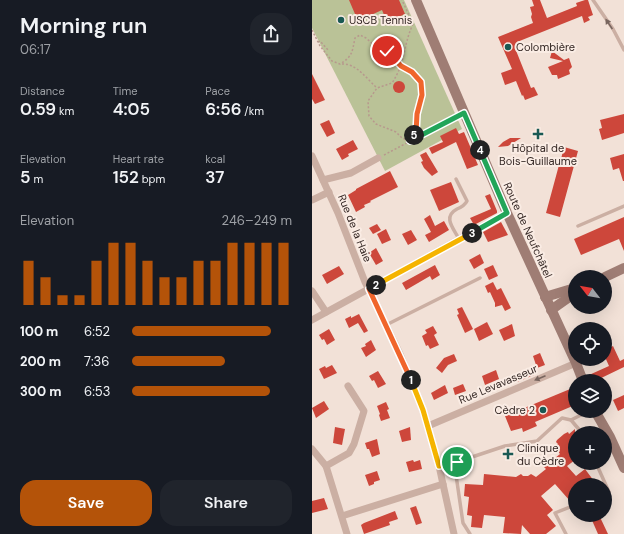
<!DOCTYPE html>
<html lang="en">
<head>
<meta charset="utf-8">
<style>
	:root { --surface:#171b24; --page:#20242c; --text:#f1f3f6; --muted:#9ea1a6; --accent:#b45309 }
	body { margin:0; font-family:"DM Sans",sans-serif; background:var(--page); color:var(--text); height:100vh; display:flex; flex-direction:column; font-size:15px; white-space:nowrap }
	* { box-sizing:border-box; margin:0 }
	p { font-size:13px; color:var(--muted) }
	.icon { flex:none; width:22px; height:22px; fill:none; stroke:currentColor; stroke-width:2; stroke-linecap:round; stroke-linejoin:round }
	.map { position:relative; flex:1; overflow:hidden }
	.drawer { display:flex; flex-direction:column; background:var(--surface); width:312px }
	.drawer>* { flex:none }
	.needle { width:26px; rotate:301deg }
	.fabs { position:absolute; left:256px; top:270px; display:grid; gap:8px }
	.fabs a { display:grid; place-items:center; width:44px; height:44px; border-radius:50%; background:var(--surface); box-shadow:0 4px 16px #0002; font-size:20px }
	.pin { position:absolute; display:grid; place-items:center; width:34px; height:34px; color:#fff; margin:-17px; border:2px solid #fff; border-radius:50%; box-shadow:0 1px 4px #0007 }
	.km { position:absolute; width:20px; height:20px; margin:-10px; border-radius:50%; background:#222; color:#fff; font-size:11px; line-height:20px; text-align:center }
	.round { display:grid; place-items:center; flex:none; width:42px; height:42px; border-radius:16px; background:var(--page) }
	.summary { display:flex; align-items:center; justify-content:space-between; height:68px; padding:0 20px }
	h1 { font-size:22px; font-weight:600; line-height:30px }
	.stats { display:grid; grid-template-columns:repeat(3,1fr); gap:6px; height:68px; padding:4px 20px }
	.stats div { display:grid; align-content:center }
	.stats b { font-size:17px; font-weight:600 }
	.stats small { font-size:11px; font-weight:400 }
	.stats p { font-size:11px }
	.chart { height:112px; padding:8px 20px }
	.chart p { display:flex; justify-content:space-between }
	.chart svg { width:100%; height:72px; margin-top:4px; stroke:var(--accent); stroke-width:6 }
	.cta { display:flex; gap:8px; margin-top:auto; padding:8px 20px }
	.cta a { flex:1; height:46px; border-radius:16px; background:var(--accent); color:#fff; font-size:16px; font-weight:600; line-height:46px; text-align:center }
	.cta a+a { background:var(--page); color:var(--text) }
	ul { padding:0 20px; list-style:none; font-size:13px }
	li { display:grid; grid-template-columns:64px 48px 1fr; align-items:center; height:30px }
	li i { height:10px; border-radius:5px; background:var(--accent) }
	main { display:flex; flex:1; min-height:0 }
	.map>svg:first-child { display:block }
	.green { fill:#bac297 }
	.building { fill:#cd473b }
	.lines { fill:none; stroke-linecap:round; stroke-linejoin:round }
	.path { stroke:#b7988d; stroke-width:1.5; stroke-dasharray:2 2; stroke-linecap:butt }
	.lane { stroke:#cbafa3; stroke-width:3.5 }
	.street { stroke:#cbafa3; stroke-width:7 }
	.secondary { stroke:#9f7d74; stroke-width:10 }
	.oneway { fill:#78655e }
	.split-1-casing { stroke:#fff; stroke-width:8 }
	.split-2-casing { stroke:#fff; stroke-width:8 }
	.split-3-casing { stroke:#fff; stroke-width:8 }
	.split-4-casing { stroke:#fff; stroke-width:8 }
	.split-5-casing { stroke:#fff; stroke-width:8 }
	.split-6-casing { stroke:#fff; stroke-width:8 }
	.split-1 { stroke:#f5b400; stroke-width:5 }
	.split-2 { stroke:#f0652b; stroke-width:5 }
	.split-3 { stroke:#f5b400; stroke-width:5 }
	.split-4 { stroke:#22a559; stroke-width:5 }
	.split-5 { stroke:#22a559; stroke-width:5 }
	.split-6 { stroke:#f0652b; stroke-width:5 }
	.poi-dot { fill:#195953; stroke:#faece4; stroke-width:1.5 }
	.labels { text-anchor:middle; stroke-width:4; stroke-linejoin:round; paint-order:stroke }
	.poi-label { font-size:11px; fill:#352825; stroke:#faece4; text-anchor:start }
	.street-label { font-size:11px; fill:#352825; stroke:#faece4 }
</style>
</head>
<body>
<main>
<section class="drawer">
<div class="summary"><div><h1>Morning run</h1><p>06:17</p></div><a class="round"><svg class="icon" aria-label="share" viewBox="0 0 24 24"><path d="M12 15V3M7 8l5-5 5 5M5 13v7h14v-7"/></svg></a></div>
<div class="stats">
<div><p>Distance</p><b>0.59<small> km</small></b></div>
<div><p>Time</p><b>4:05</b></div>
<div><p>Pace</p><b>6:56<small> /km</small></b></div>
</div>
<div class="stats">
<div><p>Elevation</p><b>5<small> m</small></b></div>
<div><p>Heart rate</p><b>152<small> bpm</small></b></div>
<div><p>kcal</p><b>37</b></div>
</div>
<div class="chart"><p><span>Elevation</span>246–249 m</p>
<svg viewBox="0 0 160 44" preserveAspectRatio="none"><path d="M5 44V17M15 44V27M25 44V38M35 44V38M45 44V17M55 44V6M65 44V6M75 44V17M85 44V27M95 44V27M105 44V17M115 44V17M125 44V6M135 44V6M145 44V6M155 44V6"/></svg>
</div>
<ul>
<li><b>100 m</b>6:52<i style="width:87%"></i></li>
<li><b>200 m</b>7:36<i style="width:58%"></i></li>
<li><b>300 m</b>6:53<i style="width:86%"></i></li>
</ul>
<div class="cta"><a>Save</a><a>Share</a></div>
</section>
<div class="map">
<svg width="312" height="534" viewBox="0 0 312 534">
	<rect width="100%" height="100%" fill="#f2e1d7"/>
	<path class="green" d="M0 0H92L150 129 73 171 0 28Z"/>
	<g class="building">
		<path d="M37 0H87L93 14 75 22 70 10 46 21Z"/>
		<path d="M220 0H228L235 18 265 6 264 3 273 0H276L281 15 276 17 278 20 272 23 270 16 205 42 207 47 203 48 219 88 222 87 226 95 213 100 211 95 210 96 204 81 193 85 189 73 200 69 186 37 221 23 219 17 220 14 218 7 222 6Z"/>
		<path d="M240 51 252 60 257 58 260 67 257 70 258 74 246 79 245 75H240L236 67 251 61 238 58Z"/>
		<path d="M0 74 13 100 3 104 0 99Z"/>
		<circle cx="87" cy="87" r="6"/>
		<path d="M312 114V133L290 140 287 129 290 128 288 120Z"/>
		<path d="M17 120 23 133 15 137 8 124Z"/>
		<path d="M144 128 147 134 152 132 166 165 155 169 144 142 120 154 117 148 131 142 128 136Z"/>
		<path d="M198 138H209L196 146 186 147 191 142Z"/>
		<path d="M41 140 46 149 36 154 37 156 30 160 24 149Z"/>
		<path d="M252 147 266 151 248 217 234 213 247 165 242 163 244 158 249 159Z"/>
		<path d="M114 152 126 172 120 176 112 168 109 162 111 161 108 155Z"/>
		<path d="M312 154V181H311L307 168 301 170 298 158Z"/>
		<path d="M78 171 86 187 58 201 59 202 52 205 53 207 44 212 36 195 44 190V189Z"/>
		<path d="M139 182 147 202 127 211 118 190Z"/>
		<path d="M178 194 185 211V213L162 225 158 218 179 209 173 196Z"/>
		<path d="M118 215 123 226 132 221 137 230 117 242 113 235 119 232 112 219Z"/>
		<path d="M312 217V251L307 239 269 255 262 239Z"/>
		<path d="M189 222 196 235 176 242 171 232Z"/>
		<path d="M65 224 69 230 61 234 57 228Z"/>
		<path d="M74 229 79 240 70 244 65 234Z"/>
		<path d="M99 230 105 240 96 245 90 234Z"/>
		<path d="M64 248 71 261 64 265 57 253Z"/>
		<path d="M168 254 172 263 162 269 157 260Z"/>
		<path d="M123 265 128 275 120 280 118 276 94 290 90 283Z"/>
		<path d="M181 265 186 276 177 280 172 269Z"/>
		<path d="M27 266 32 274 15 284 10 275Z"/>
		<path d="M181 282 185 290 189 288 199 308 193 311 190 305 183 307V303L178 292 176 293 173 286Z"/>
		<path d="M150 307 161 329 153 333 145 315 147 314 145 309Z"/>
		<path d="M47 314 56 331 52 333 46 323 37 328 33 319 39 316V318Z"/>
		<path d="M175 322 181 334 167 341 162 329Z"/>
		<path d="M200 324 203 336 192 341 187 330Z"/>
		<path d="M121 326 125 333 122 335 127 345 118 349 116 345 114 346 110 336 115 333 113 330Z"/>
		<path d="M17 329 23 340 15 345 12 339 10 340 7 335Z"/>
		<path d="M59 340 64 350 54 357 49 348 54 346 53 344Z"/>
		<path d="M301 346 308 361 312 359V367L283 381H280L277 375 297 366 293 357V350Z"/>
		<path d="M228 353 233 365 225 368 221 356Z"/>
		<path d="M142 354 145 361 136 365 130 373 124 368 132 358Z"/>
		<path d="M20 365 25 373 12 379 7 369 13 366 14 368Z"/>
		<path d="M184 370 187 379 173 385 170 376Z"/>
		<path d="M66 371 74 384 66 388 62 380 60 381 57 376Z"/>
		<path d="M221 371 222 375 205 382 204 378Z"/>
		<path d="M151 384 154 391 143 395 141 388Z"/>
		<path d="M133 385 136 393 122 400 119 393Z"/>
		<path d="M263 387V405L223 422 225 426 211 432 210 428 199 431 193 416Z"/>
		<path d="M312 395V408L306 411 301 400Z"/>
		<path d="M12 401 17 409 4 418 0 408Z"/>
		<path d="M74 402 77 409 75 410 78 418 69 421 67 415 68 414 65 406Z"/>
		<path d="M23 427 33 429 30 445 21 443Z"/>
		<path d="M98 427 99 440 90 442 87 431Z"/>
		<path d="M263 429V460L255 466 264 476 273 469 282 481 277 485H263V497L258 501 243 484 229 496 241 510 235 515 244 526 234 534H218L210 525 209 534 191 533 193 517 172 515 170 528 159 527 160 516 155 515 157 497 152 496 153 484 171 485 172 474 204 477 209 474 211 476H216L219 474 224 477 234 469 232 467 248 454 242 447 246 444 244 442 245 440 252 434 256 432 257 434Z"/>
		<path d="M65 439 68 454 60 457 57 449H55L53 443Z"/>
		<path d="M101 460 102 462 108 460 110 469 97 472 94 462Z"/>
		<path d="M65 471 68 480 62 482V484L57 486 53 475Z"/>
		<path d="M12 498 16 509 0 513V501Z"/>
		<path d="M104 506 110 523 104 525 98 508Z"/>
		<path d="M83 511 86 519 77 522 78 525 52 534 49 525 52 523Z"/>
		<path d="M285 515H287L296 534H286L279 518Z"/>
	</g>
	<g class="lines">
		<g class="path">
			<path d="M0 30 8 46 20 61 28 64C41 56 40 52 43 38L48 35 54 38 64 47 75 51 89 66 100 72 109 82 110 95 105 114 104 133 98 141 90 138 84 132 64 124 57 116 56 101 65 88 80 83C94 62 91 45 101 24L90 0"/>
			<path d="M6 42 8 41 16 50"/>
			<path d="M30 64C44 63 55 79 65 88"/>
			<path d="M72 155 144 117"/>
		</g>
		<g class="lane">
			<path d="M281 0 301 29 312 50"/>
			<path d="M144 179 155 201C153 205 150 207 145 209 130 217 142 229 147 239"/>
			<path d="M266 226 312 206"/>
			<path d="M74 325 168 278"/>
			<path d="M259 420 270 433"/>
			<path d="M284 463 297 492 293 493"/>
			<path d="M139 464 144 475 151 523 158 534"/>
			<path d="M127 466 139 464 193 446 225 441 250 418 259 420 277 411"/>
			<path d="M254 534 243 513 263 505"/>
		</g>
		<g class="street">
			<path d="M0 156 26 213 53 282 88 354 111 410 127 466 142 534"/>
			<path d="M11 180 39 173 66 158"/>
			<path d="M0 200 17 192"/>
			<path d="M0 291 14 312"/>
			<path d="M0 320 195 213"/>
			<path d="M116 426 264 363"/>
			<path d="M0 449 14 466 35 534"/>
			<path d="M14 466 37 453 42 444 52 411 36 386"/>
			<path d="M30 516 131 484"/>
		</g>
		<g class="secondary">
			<path d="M104 0 195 213 264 363 271 381"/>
			<path d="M293 277 312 268"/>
			<path d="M233 297 263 288"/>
			<path d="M239 310 263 293"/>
			<path d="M283 411 298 437 312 468"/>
		</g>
	</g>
	<defs><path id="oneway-solid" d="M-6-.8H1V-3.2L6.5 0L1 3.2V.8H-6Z"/></defs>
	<g class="oneway">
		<use href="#oneway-solid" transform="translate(297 24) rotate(-124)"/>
		<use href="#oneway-solid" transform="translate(228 378) rotate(157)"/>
	</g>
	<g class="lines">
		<g class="split-1-casing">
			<path id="split-1" d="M99 380 111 410 127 466 145 462"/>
		</g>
		<g class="split-2-casing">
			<path id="split-2" d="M64 285 57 289 99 380"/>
		</g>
		<g class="split-3-casing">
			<path id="split-3" d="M64 285 160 233"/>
		</g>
		<g class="split-4-casing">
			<path id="split-4" d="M160 233 195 213 168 150"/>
		</g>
		<g class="split-5-casing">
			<path id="split-5" d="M102 135 98 141 152 113 168 150"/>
		</g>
		<g class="split-6-casing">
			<path id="split-6" d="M75 51 89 66 100 72 109 82 110 95 105 114 104 133 102 135"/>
		</g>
		<use href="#split-1" class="split-1"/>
		<use href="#split-2" class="split-2"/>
		<use href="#split-3" class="split-3"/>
		<use href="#split-4" class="split-4"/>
		<use href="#split-5" class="split-5"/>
		<use href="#split-6" class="split-6"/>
	</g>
	<g class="poi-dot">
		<circle cx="29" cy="20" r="4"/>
		<circle cx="196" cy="47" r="4"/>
		<path d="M224 128h4v4h4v4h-4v4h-4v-4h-4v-4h4z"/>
		<circle cx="231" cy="410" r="4"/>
		<path d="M194 448h4v4h4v4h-4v4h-4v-4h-4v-4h4z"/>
	</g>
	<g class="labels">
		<g class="poi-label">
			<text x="37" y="24">USCB Tennis</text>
			<text x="204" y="51">Colombière</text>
			<text x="226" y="152" text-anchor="middle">Hôpital de<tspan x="226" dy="13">Bois-Guillaume</tspan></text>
			<text x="223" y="414" text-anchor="end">Cèdre 2</text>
			<text x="205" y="452">Clinique<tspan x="205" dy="13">du Cèdre</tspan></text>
		</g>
		<g class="street-label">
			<text transform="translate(43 228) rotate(68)" y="4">Rue de la Haie</text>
			<text transform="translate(216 230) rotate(66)" y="4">Route de Neufchâtel</text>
			<text transform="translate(186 384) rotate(-23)" y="4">Rue Levavasseur</text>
		</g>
	</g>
</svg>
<div class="fabs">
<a><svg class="needle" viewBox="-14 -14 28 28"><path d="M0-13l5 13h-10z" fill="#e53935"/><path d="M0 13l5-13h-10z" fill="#9ea1a6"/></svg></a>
<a><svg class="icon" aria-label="locate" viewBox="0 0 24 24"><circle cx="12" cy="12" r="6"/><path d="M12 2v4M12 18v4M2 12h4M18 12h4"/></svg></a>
<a><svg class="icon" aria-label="layers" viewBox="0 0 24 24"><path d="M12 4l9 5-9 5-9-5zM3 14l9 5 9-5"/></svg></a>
<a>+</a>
<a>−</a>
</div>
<div class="pin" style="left:145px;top:462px;background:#1e9e55"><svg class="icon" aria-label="arrive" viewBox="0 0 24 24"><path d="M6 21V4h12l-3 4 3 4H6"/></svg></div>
<div class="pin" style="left:75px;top:51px;background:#d93025"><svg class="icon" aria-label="check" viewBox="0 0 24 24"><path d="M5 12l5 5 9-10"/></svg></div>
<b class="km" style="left:99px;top:380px">1</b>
<b class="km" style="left:64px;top:285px">2</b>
<b class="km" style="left:160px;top:233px">3</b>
<b class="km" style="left:168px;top:150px">4</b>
<b class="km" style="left:102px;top:135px">5</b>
</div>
</main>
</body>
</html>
